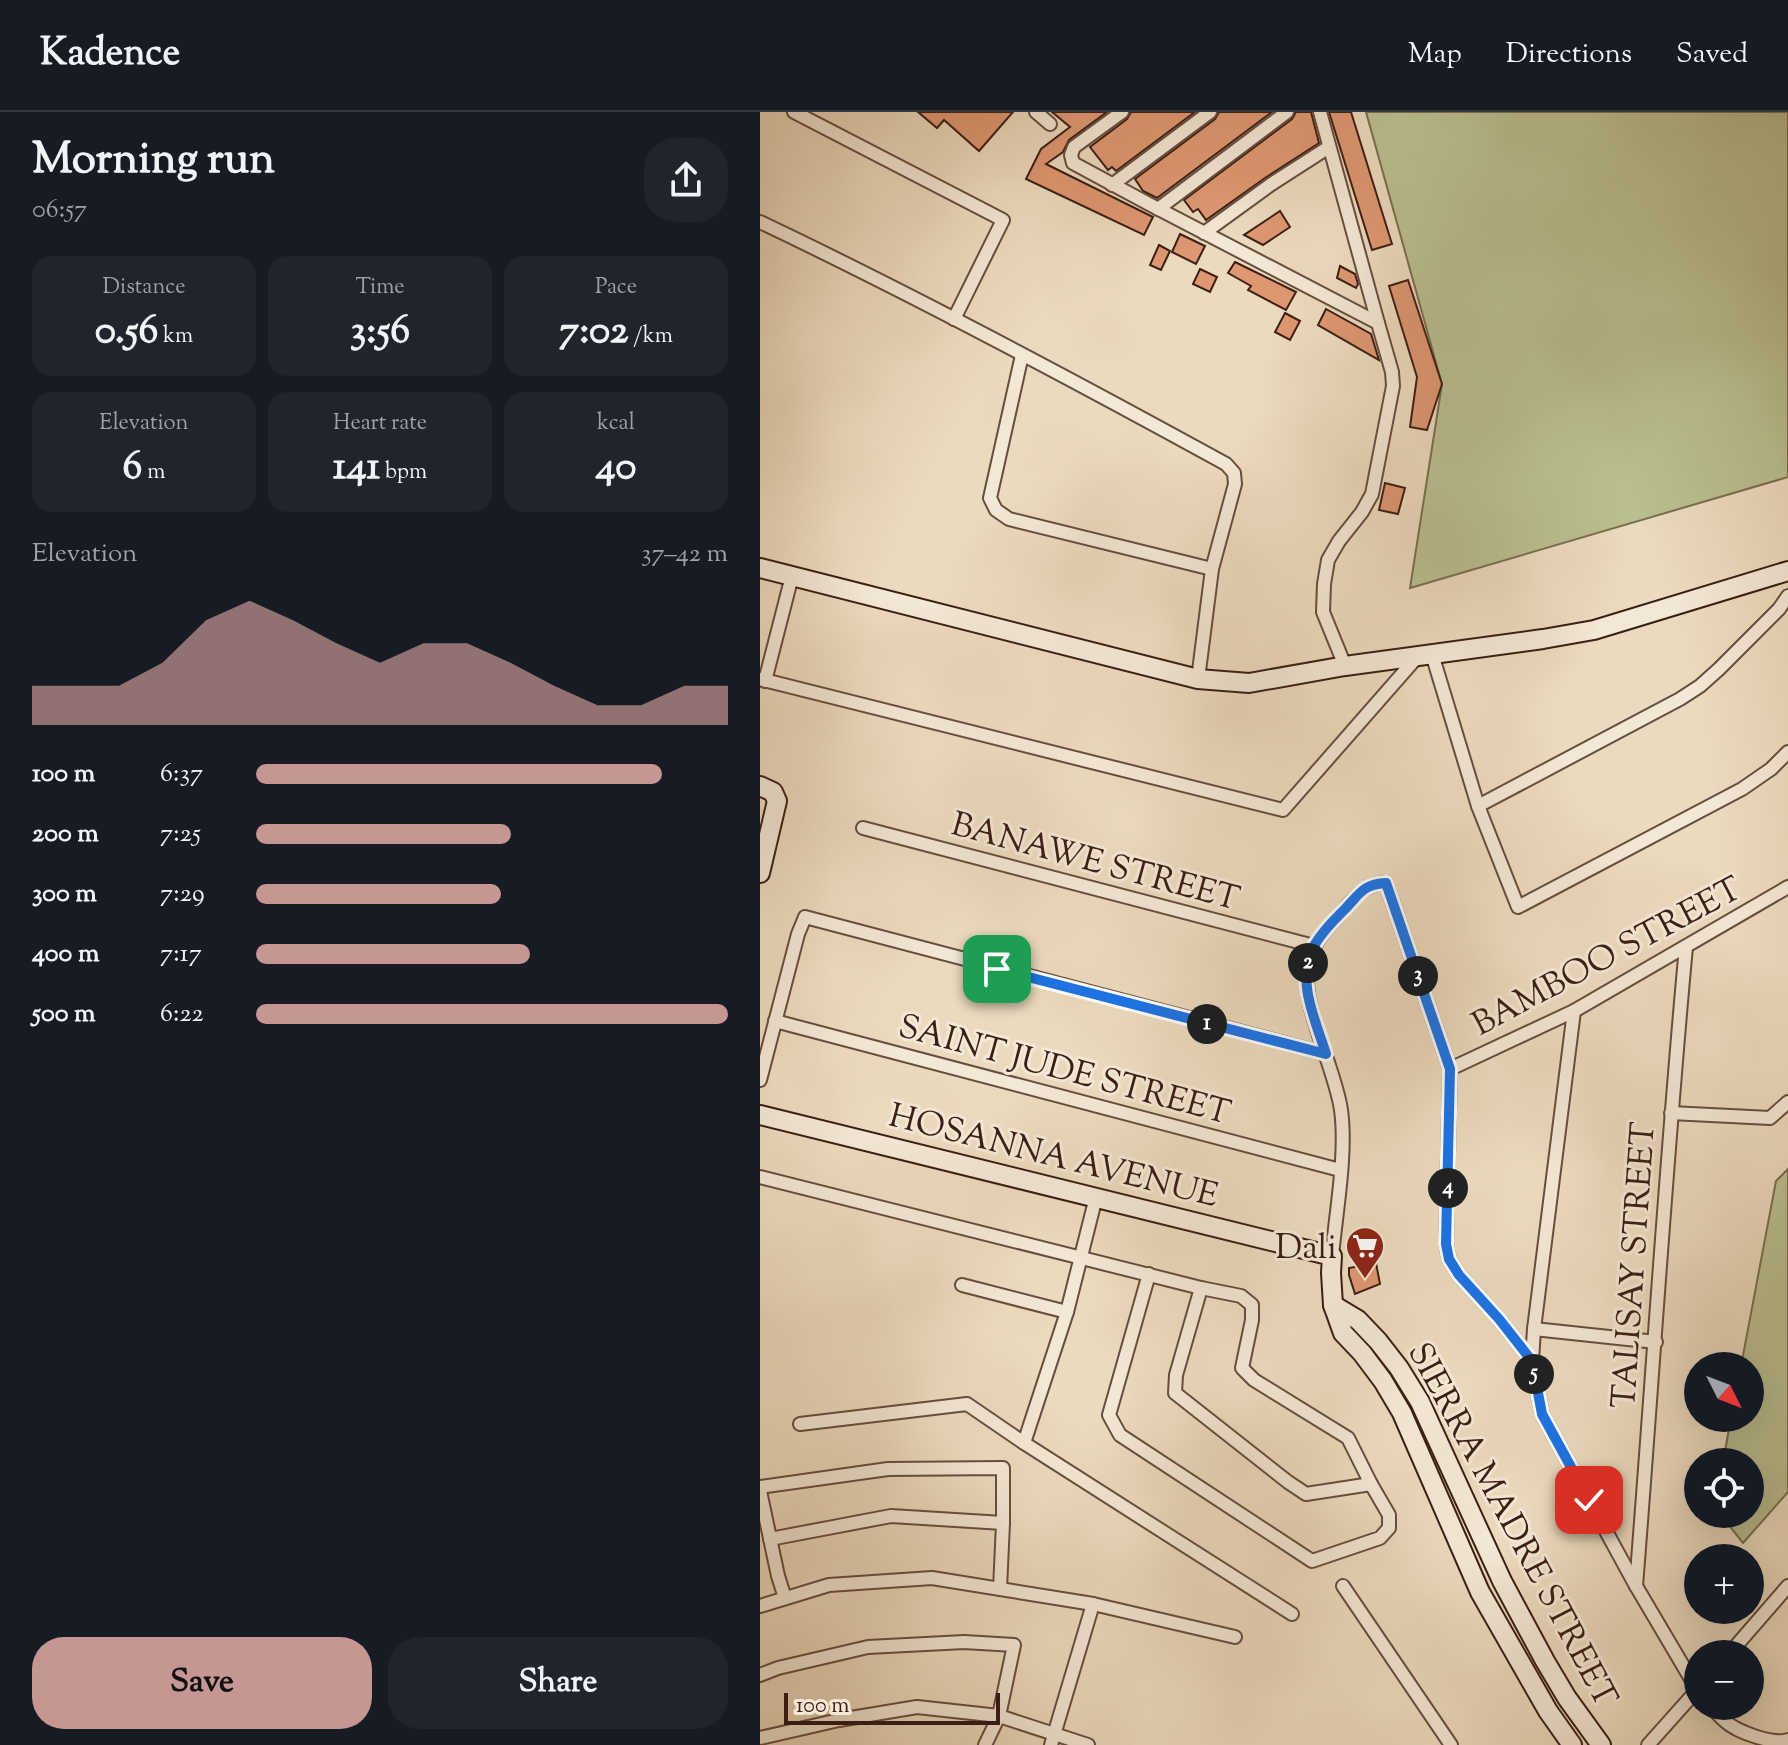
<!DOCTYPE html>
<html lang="en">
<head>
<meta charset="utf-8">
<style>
	:root { --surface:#171b24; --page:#20242c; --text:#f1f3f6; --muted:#9ea1a6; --line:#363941; --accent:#c59692 }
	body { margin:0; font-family:"Sorts Mill Goudy",serif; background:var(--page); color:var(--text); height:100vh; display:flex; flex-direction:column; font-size:30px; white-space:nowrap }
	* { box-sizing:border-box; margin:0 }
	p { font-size:26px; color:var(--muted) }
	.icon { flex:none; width:44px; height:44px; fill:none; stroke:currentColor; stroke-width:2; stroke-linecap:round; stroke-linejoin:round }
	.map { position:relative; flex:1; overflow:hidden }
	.details { display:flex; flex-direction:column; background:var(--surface); width:760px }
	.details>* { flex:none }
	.needle { width:52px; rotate:132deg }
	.tools { position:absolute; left:924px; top:1240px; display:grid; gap:16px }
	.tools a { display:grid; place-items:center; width:80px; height:80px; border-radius:50%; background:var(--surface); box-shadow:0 8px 32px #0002; font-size:40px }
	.scale { position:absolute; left:24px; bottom:20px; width:216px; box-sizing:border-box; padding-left:8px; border:4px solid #3b1e14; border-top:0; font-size:22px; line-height:28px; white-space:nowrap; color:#3b1e14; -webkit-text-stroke:6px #f3e7d5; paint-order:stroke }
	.pin { position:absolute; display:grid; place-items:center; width:68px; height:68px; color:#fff; margin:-34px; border-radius:16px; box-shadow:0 4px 12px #0006 }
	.km { position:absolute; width:40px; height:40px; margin:-20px; border-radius:50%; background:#222; color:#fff; font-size:22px; line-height:40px; text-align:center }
	.round { display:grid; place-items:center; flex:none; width:84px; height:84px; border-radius:32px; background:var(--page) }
	.summary { display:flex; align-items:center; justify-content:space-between; height:136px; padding:0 32px }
	h1 { font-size:44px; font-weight:700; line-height:60px }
	.figures { display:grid; grid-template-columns:repeat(3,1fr); gap:12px; height:136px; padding:8px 32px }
	.figures div { display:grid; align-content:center; border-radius:20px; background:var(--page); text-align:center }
	.figures b { font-size:40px; font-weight:700 }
	.figures small { font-size:22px; font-weight:400 }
	.figures p { font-size:22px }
	.chart { height:224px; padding:16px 32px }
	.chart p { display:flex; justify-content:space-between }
	.chart svg { width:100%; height:144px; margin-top:8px; fill:var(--accent); opacity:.7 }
	.button { display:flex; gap:16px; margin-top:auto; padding:16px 32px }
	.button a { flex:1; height:92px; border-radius:32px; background:var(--accent); color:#111; font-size:32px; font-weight:700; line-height:92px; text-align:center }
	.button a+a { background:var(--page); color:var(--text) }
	ul { padding:0 32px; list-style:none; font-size:26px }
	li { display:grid; grid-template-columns:128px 96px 1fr; align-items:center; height:60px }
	li i { height:20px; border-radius:10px; background:var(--accent) }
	header { display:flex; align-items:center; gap:48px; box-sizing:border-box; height:112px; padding:0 40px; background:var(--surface); border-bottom:2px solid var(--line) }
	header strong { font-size:38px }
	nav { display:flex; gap:44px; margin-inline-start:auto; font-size:28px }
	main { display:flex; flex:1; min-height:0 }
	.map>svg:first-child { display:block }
	.green { fill:#babf90; stroke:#7a6e52; stroke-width:2 }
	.building { fill:#df9772; stroke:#3b1e14; stroke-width:2 }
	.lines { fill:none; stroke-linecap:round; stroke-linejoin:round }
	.street-casing { stroke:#674d3e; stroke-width:16 }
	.secondary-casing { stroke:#3b1e14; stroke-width:22 }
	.street { stroke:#f3e7d5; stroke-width:12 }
	.secondary { stroke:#f3e7d5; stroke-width:18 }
	.route-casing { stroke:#fff; stroke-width:16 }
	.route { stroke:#1a73e8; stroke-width:10 }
	.labels { text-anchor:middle; stroke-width:6; stroke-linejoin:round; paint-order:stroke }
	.street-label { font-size:34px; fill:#3b1e14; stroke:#f3e7d5 }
	.poi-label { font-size:34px; fill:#3b1e14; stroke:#f3e7d5; text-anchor:end }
</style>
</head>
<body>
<header>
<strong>Kadence</strong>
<nav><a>Map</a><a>Directions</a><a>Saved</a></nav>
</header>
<main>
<section class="details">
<div class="summary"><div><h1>Morning run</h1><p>06:57</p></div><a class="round"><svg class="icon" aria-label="share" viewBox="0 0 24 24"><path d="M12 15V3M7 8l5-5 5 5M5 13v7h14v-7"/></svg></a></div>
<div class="figures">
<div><p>Distance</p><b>0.56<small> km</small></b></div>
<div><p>Time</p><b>3:56</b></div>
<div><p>Pace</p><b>7:02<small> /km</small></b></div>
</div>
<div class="figures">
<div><p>Elevation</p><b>6<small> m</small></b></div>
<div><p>Heart rate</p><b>141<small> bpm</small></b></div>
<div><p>kcal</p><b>40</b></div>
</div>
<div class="chart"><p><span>Elevation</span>37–42 m</p>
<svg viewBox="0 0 160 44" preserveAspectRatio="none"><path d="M0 44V32L10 32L20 32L30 25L40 12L50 6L60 12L70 19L80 25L90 19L100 19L110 25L120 32L130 38L140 38L150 32L160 32V44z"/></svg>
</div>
<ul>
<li><b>100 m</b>6:37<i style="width:86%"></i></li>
<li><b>200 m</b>7:25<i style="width:54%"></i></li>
<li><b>300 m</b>7:29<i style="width:52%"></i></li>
<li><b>400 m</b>7:17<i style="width:58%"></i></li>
<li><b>500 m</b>6:22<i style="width:100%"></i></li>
</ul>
<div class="button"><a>Save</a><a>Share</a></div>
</section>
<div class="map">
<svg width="1028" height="1633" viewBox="0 0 1028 1633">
	<rect width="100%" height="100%" fill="#ecdabe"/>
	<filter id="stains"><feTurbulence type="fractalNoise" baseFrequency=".0025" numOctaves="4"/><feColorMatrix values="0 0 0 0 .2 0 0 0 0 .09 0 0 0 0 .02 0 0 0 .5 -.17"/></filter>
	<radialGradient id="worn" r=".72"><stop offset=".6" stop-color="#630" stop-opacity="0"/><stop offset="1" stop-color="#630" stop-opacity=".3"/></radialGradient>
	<g class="green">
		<path d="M606 0H1028V365L650 476 682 272Z"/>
		<path d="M1028 1057V1380L983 1431 960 1402H990V1350H963L971 1306H990V1254H981L1016 1069Z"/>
	</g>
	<g class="building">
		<path d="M158 0H253L219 39 184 8 177 16Z"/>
		<path d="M292 0H347L309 28 303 40 286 52 393 105 384 123 266 67 281 37 310 15Z"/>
		<path d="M371 0H435L356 59 352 55 348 58 330 35 367 7Z"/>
		<path d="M459 0H512L397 86 383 79 375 67 455 7Z"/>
		<path d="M536 0H551L559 31 505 66 446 108 438 97 433 100 424 88 532 7Z"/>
		<path d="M569 0H591L632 132 612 138Z"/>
		<path d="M520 99 530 115 503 133 484 123Z"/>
		<path d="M420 122 445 134 436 152 412 140Z"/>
		<path d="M399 133 410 139 401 158 390 153Z"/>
		<path d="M475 150 536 180 526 198 488 178 491 174 468 161Z"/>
		<path d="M580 154 595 162 598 172 596 176 577 166Z"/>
		<path d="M440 157 457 165 450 180 433 172Z"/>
		<path d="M648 168 682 272 667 318 650 315 657 265 629 174Z"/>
		<path d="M566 197 611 222 619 248 558 213Z"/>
		<path d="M525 201 540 209 530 228 515 220Z"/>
		<path d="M625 371 645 376 638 402 619 398Z"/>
		<path d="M616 1151 620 1172 595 1182 589 1163V1156Z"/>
	</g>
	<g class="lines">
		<g class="street-casing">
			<g id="street">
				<path d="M34 0 243 108 194 207"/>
				<path d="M276 0 290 12"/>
				<path d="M362 0 314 35 311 43 313 51 389 92 618 211 632 260 633 274 612 382 602 400 579 429 568 448 564 472 563 500 585 554"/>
				<path d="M560 0 618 211"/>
				<path d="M352 73 450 0"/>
				<path d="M398 97 527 0"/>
				<path d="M0 110C158 185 313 268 466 352L474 361 475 372 452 457 438 567"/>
				<path d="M444 121 510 73 569 35"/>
				<path d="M262 243 230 386 236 398 249 407 452 457"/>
				<path d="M672 542 718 694 758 795 982 677 1011 657 1028 640"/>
				<path d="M0 567 523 698 658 544"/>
				<path d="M5 569 32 464"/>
				<path d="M718 694 920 587 940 574 959 557 1019 497 1028 484"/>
				<path d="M103 716 554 834"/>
				<path d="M15 909 580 1058"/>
				<path d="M690 957 814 899 1028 775"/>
				<path d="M0 968 38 822 45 805 566 942"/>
				<path d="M911 1001 1010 1006 1028 990"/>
				<path d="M0 1065 441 1176 481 1184 492 1193V1208L482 1256 494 1268 588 1326 611 1372 629 1403V1416L620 1426 552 1449 360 1323 349 1303 389 1162"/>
				<path d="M572 1144C576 1100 587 1041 581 998 575 955 539 890 548 850 553 830 569 814 582 800 597 784 603 772 626 771L690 957 686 1132 689 1147 699 1163 739 1207 772 1249 782 1302 876 1474 938 1579"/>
				<path d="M202 1173 307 1200"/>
				<path d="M441 1176 416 1263 415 1281 528 1370 546 1382 611 1372"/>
				<path d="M774 1217 896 1230"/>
				<path d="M772 1249 774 1217 814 899"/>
				<path d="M40 1312 207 1292 264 1331 532 1502"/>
				<path d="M264 1331 307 1200 336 1085"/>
				<path d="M0 1375 128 1357 243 1356V1411L240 1477"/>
				<path d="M0 1379 18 1464 25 1486"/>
				<path d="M10 1427 131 1404 243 1411"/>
				<path d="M583 1474 691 1633"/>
				<path d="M876 1474C893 1261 906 1048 926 835"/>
				<path d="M0 1494 69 1473 172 1466 333 1492 475 1525"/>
				<path d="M969 1542 1028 1474"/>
				<path d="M0 1563 18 1556 108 1535 204 1530 254 1533 239 1604 225 1633"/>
				<path d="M951 1594C955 1599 960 1605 965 1609 977 1620 1013 1633 1028 1628"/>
				<path d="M0 1626 79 1608 157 1595 239 1604 328 1633"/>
				<path d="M291 1633 333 1492"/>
				<path d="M888 1633 938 1577"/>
			</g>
		</g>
		<g class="secondary-casing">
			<g id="secondary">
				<path d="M0 456 438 567 489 571 585 554 783 527 834 518 1028 459"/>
				<path d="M0 674 13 680 17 689 0 761"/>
				<path d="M0 1003 572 1144 571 1161 573 1193 583 1221 602 1241 623 1269 642 1301 720 1480 788 1599 812 1633"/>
				<path d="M573 1193 598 1208 618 1229 639 1256 660 1290 742 1469 785 1549 807 1586 841 1633"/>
			</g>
		</g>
		<use href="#street" class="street"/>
		<use href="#secondary" class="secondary"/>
	</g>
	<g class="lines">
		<g class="route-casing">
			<path id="route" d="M237 857 566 942C556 909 535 868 554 834 562 820 574 808 586 796 600 781 604 772 626 771L690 957 686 1132 689 1147 699 1163 739 1207 772 1249 782 1302 829 1388"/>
		</g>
		<use href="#route" class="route"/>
	</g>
	<defs>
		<g id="supermarket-pin" transform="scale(2)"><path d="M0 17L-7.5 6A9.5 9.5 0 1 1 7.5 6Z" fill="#8f2418" stroke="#f3e7d5"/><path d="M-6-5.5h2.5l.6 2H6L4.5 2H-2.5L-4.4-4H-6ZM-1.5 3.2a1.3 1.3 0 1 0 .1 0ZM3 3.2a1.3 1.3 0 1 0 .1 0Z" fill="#fff"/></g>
	</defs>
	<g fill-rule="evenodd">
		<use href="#supermarket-pin" x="605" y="1134"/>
	</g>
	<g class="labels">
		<g class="street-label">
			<text transform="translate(336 748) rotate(15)" y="12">BANAWE STREET</text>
			<text transform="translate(846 843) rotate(-28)" y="12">BAMBOO STREET</text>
			<text transform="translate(305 956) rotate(15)" y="12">SAINT JUDE STREET</text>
			<text transform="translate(294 1042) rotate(14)" y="12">HOSANNA AVENUE</text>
			<text transform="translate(872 1153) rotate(-86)" y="12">TALISAY STREET</text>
			<text transform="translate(754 1412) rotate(62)" y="12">SIERRA MADRE STREET</text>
		</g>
		<g class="poi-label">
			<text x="577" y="1146">Dali</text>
		</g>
	</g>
	<rect width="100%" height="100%" filter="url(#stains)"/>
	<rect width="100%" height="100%" fill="url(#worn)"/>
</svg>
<div class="tools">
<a><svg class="needle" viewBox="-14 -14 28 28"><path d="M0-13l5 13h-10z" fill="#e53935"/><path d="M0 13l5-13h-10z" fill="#9ea1a6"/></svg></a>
<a><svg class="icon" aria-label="locate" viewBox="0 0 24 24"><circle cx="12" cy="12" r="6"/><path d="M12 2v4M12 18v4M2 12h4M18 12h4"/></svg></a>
<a>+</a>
<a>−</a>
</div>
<div class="scale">100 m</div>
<div class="pin" style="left:237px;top:857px;background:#1e9e55"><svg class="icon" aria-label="arrive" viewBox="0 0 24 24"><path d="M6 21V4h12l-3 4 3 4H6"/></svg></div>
<div class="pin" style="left:829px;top:1388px;background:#d93025"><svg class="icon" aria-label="check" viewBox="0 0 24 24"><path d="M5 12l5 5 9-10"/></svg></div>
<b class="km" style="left:447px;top:912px">1</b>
<b class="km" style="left:548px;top:851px">2</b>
<b class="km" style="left:658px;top:864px">3</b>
<b class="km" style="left:688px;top:1076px">4</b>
<b class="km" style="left:774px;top:1262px">5</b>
</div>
</main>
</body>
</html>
